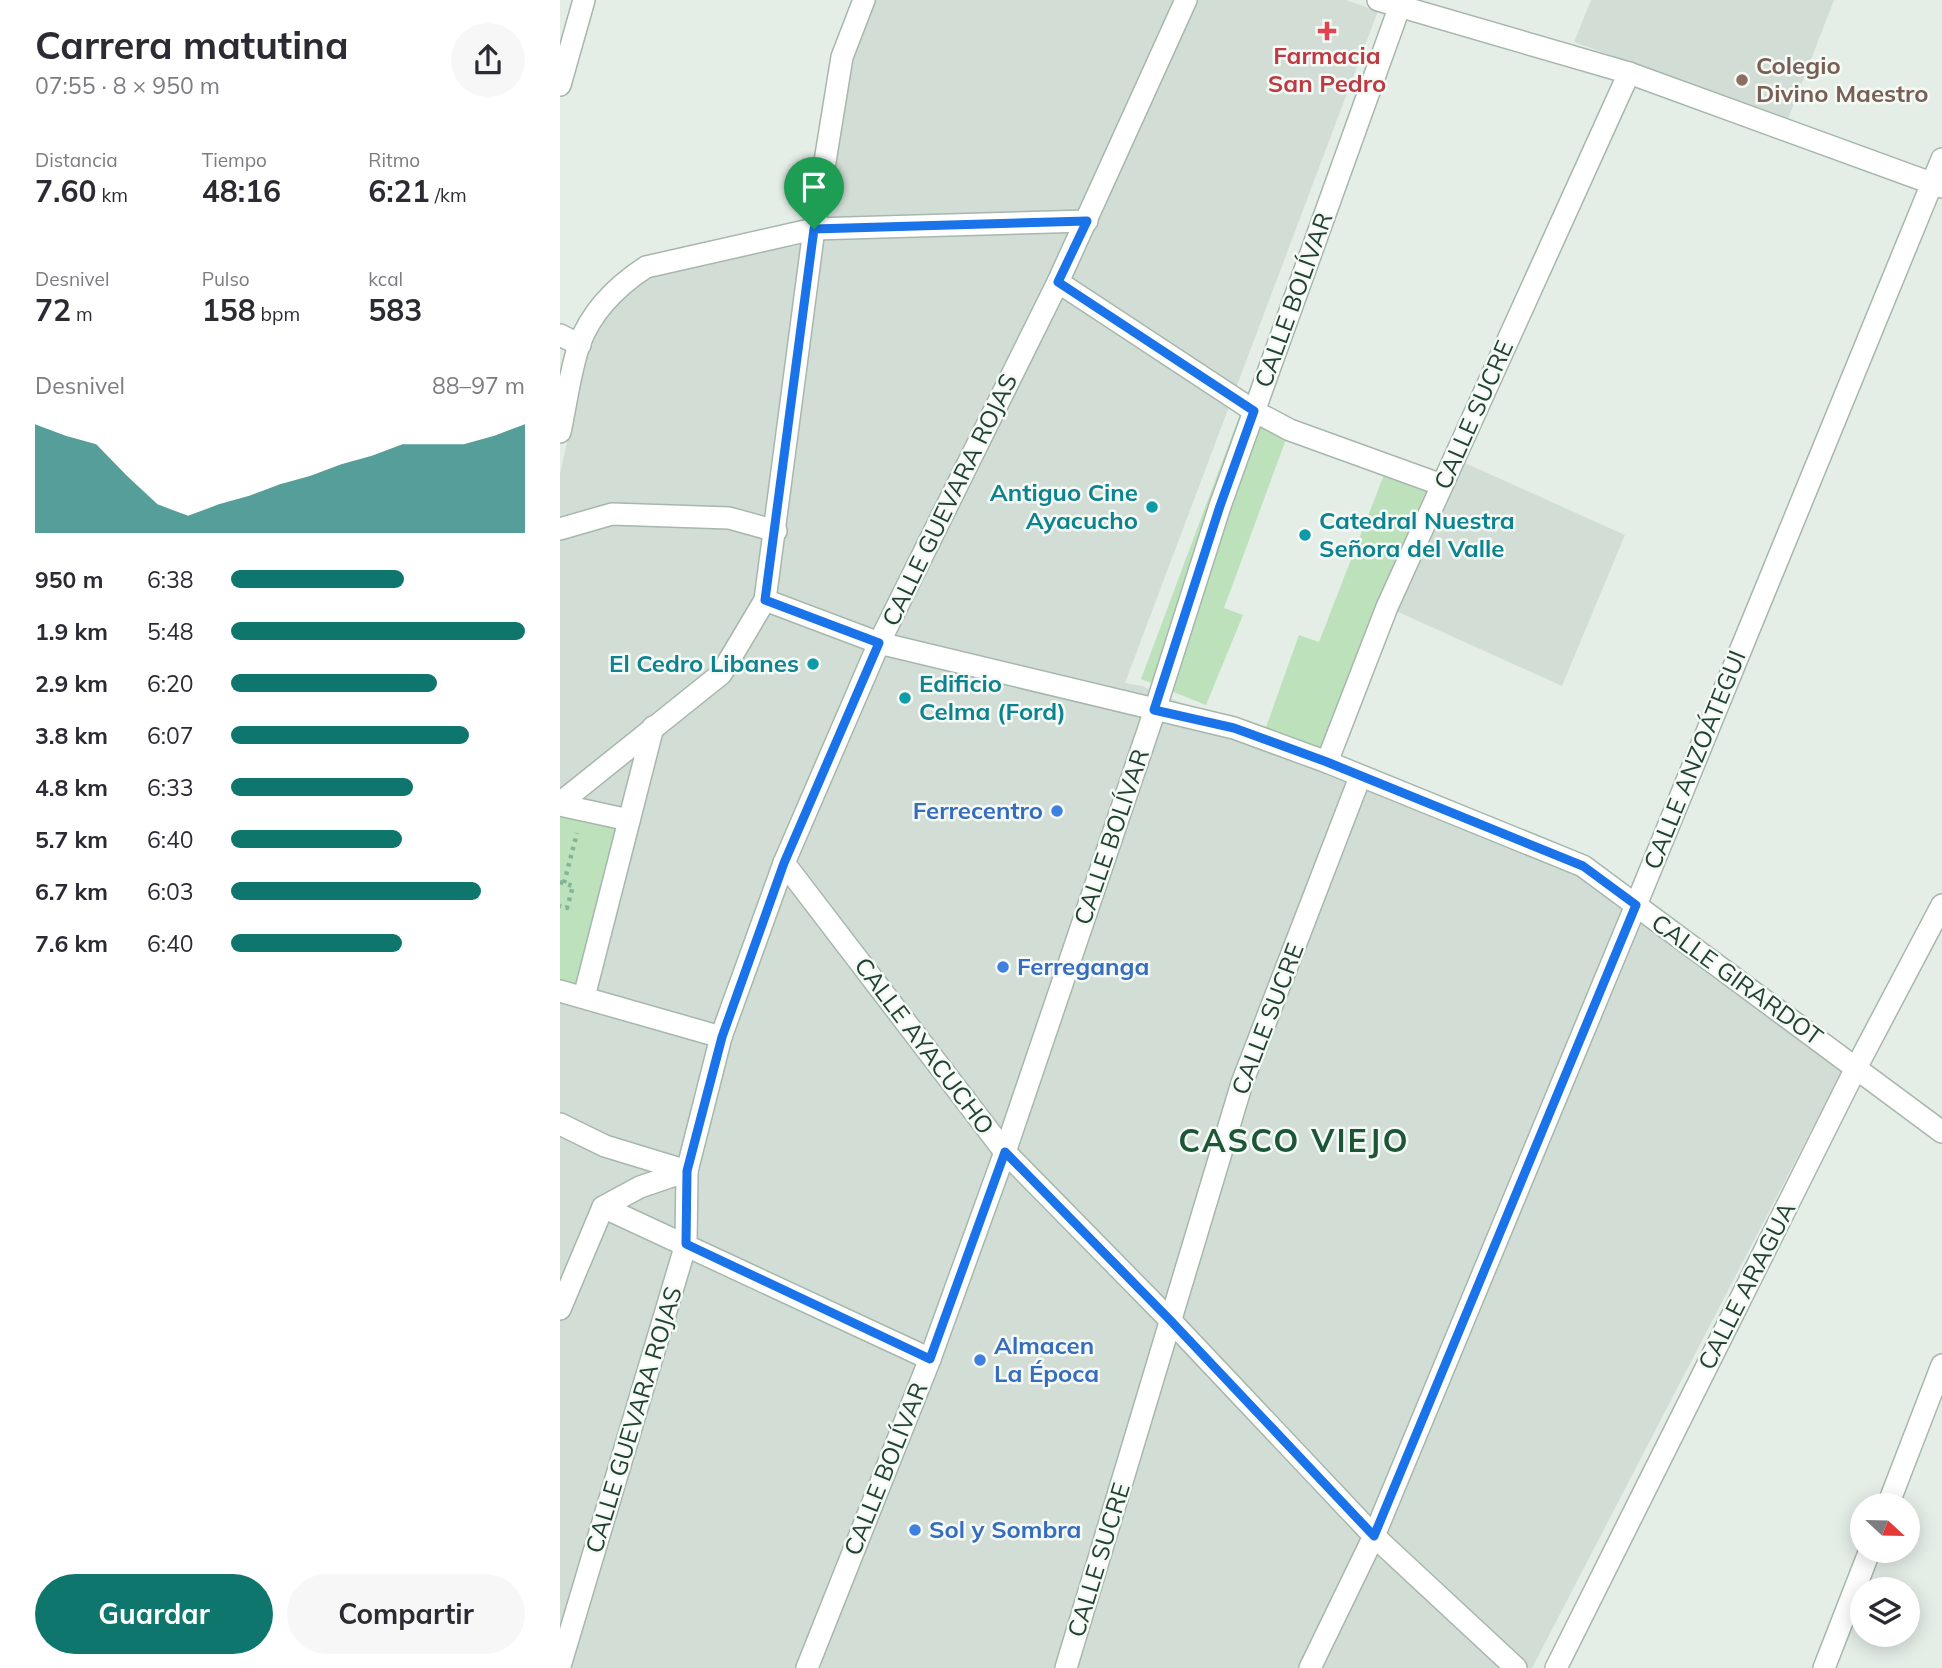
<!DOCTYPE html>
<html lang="es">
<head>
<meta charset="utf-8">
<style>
	:root { --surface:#fff; --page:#f7f7f7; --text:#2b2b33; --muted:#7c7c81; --accent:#0f766e }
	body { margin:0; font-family:Mulish,sans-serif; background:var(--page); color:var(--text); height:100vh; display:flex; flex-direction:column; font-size:26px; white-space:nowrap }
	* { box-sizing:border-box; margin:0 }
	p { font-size:23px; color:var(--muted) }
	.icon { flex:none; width:38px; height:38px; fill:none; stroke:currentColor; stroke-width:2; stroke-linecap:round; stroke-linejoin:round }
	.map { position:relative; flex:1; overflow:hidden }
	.drawer { display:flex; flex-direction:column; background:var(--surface); width:560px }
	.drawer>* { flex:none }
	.needle { width:46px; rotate:112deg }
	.buttons { position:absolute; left:1290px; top:1493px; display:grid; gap:14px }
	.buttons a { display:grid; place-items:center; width:70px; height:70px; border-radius:50%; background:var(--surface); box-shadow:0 4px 18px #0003; font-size:35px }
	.pin { position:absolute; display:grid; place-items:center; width:60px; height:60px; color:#fff; margin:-72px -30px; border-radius:50% 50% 50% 0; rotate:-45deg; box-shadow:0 0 7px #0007 }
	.pin .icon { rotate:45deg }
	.round { display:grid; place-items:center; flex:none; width:74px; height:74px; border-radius:37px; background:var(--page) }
	.headline { display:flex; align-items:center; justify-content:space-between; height:119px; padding:0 35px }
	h1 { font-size:38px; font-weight:700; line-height:52px }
	.metrics { display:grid; grid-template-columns:repeat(3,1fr); gap:10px; height:119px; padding:7px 35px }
	.metrics div { display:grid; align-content:center }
	.metrics b { font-size:30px; font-weight:700 }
	.metrics small { font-size:19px; font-weight:400 }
	.metrics p { font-size:19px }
	.chart { height:196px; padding:14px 35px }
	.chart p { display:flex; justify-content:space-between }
	.chart svg { width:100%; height:126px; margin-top:7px; fill:var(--accent); opacity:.7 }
	.button { display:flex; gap:14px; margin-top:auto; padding:14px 35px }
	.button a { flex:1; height:80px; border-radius:42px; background:var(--accent); color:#fff; font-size:28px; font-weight:700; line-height:80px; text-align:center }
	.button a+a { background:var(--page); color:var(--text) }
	ul { padding:0 35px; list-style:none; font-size:23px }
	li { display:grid; grid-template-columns:112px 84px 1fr; align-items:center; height:52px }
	li i { height:18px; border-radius:9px; background:var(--accent) }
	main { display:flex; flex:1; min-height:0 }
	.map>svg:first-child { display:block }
	.built { fill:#d2ded5 }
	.green { fill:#bce1bb }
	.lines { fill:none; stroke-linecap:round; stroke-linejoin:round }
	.minor-casing { stroke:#a6b7ac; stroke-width:24 }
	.path { stroke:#82b496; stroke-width:4.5; stroke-dasharray:3.5 5; stroke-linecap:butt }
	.minor { stroke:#fff; stroke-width:21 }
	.route-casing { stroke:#fff; stroke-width:14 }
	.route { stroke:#1a73e8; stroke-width:9 }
	.health-dot { fill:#e0444e; stroke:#f5faf6; stroke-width:2.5 }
	.education-dot { fill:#8d6e63; stroke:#f5faf6; stroke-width:2.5 }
	.culture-dot { fill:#0f9aa8; stroke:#f5faf6; stroke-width:2.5 }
	.shop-dot { fill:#3f7fe0; stroke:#f5faf6; stroke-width:2.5 }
	.labels { text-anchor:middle; stroke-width:5; stroke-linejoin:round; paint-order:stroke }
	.health-label { font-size:24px; font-weight:bold; fill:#be3a42; stroke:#f5faf6 }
	.education-label { font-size:24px; font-weight:bold; fill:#785e54; stroke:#f5faf6; text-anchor:start }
	.street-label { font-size:24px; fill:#224230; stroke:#f5faf6 }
	.culture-label { font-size:24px; font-weight:bold; fill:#0d838f; stroke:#f5faf6; text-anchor:end }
	.shop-label { font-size:24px; font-weight:bold; fill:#366cbe; stroke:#f5faf6; text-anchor:start }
	.district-label { font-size:32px; font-weight:bold; letter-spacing:2px; fill:#1c5637; stroke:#f5faf6 }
</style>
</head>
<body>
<main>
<section class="drawer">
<div class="headline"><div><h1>Carrera matutina</h1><p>07:55 · 8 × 950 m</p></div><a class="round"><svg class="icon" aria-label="share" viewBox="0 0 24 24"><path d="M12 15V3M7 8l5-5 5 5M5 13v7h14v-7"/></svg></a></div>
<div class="metrics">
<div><p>Distancia</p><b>7.60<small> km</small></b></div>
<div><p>Tiempo</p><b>48:16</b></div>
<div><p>Ritmo</p><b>6:21<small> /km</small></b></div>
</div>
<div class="metrics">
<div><p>Desnivel</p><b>72<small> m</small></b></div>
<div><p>Pulso</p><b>158<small> bpm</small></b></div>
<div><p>kcal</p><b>583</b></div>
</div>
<div class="chart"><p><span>Desnivel</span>88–97 m</p>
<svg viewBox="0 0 160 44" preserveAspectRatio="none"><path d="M0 44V6L10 10L20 13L30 24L40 34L50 38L60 34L70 31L80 27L90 24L100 20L110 17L120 13L130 13L140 13L150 10L160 6V44z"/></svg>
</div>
<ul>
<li><b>950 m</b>6:38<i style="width:59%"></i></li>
<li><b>1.9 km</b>5:48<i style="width:100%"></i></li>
<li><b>2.9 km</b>6:20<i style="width:70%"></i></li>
<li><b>3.8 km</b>6:07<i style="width:81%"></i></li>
<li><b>4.8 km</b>6:33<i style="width:62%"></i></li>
<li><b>5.7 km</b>6:40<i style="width:58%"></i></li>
<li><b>6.7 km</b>6:03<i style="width:85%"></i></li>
<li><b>7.6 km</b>6:40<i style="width:58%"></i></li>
</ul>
<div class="button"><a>Guardar</a><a>Compartir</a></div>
</section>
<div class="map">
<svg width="1382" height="1668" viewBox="0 0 1382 1668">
	<rect width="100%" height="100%" fill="#e4eee7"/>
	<g class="built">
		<path d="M314 0H786L818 11 565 683 582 686 1050 888 1065 909 1282 1071 972 1668H0V474L27 349 65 273 262 242 291 58Z"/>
		<path d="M1031 0H1274L1228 119 1014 42Z"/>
		<path d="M894 458 1065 535 1002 686 827 607Z"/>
	</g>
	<g class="green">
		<path d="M680 414 729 431 664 608 683 615 646 705 581 679Z"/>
		<path d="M827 467 881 486 760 753 705 730 739 635 759 642Z"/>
		<path d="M0 805 69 820 24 997 0 991Z"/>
	</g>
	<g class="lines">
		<g class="minor-casing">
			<g id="minor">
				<path d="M818 0 1069 73 1382 187"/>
				<path d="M0 85 24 0"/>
				<path d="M498 282 694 411 730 430 882 485"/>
				<path d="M0 335 20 345"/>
				<path d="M0 432C6 404 10 372 19 345 31 312 57 286 86 267L254 229 527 221"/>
				<path d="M0 529 52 514 169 518 216 531"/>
				<path d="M205 600 319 643 674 728 767 762 1023 866 1382 1132"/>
				<path d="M767 762 827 607 1069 73"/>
				<path d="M0 803 161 674 205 600 254 229 282 57 304 0"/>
				<path d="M0 805 69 820"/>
				<path d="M224 863 445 1152 610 1320 814 1536 956 1668"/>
				<path d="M0 991 161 1037"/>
				<path d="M24 997 93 727"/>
				<path d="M0 1124 45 1146 127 1171"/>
				<path d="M43 1207 370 1359"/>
				<path d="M0 1309 43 1207 80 1187 127 1171"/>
				<path d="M1328 1505 1382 1365"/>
				<path d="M0 1666 126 1244 127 1171 161 1037 224 863 319 643 498 282 626 0"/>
				<path d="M247 1668 370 1359 445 1152 595 710 660 506 842 0"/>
				<path d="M506 1668 682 1083 800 777"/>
				<path d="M750 1668 814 1536 1076 905 1382 159"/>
				<path d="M996 1668 1296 1068 1382 905"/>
				<path d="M1264 1668 1310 1550"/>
			</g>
		</g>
		<g class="path">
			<path d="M0 882 13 886 7 908 0 906"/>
			<path d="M4 883 17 833"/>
		</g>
		<use href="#minor" class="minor"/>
	</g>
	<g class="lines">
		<g class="route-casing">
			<path id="route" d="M527 221 498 282 694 411 660 506 594 710 674 728 767 762 1023 866 1076 905 814 1536 610 1320 445 1152 370 1359 126 1244 127 1171 162 1037 224 863 319 643 205 600 254 229Z"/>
		</g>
		<use href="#route" class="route"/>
	</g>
	<path class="health-dot" d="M763.5 20.5h7v7h7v7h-7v7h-7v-7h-7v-7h7z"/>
	<circle class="education-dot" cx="1182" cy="80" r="7"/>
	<g class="culture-dot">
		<circle cx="592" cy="507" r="7"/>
		<circle cx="745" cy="535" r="7"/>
		<circle cx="253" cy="664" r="7"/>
		<circle cx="345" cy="698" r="7"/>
	</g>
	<g class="shop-dot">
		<circle cx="497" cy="811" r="7"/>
		<circle cx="443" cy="967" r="7"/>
		<circle cx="420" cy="1360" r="7"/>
		<circle cx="355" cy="1530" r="7"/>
	</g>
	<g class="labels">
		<g class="health-label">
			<text x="767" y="64">Farmacia<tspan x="767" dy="28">San Pedro</tspan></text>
		</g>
		<g class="education-label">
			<text x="1196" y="74">Colegio<tspan x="1196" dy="28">Divino Maestro</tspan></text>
		</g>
		<g class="street-label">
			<text transform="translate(734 300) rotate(-70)" y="8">CALLE BOLÍVAR</text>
			<text transform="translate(914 415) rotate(-66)" y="8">CALLE SUCRE</text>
			<text transform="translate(390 500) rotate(-64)" y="8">CALLE GUEVARA ROJAS</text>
			<text transform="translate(1135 760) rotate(-68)" y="8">CALLE ANZOÁTEGUI</text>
			<text transform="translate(552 837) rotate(-71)" y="8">CALLE BOLÍVAR</text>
			<text transform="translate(1177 980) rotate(36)" y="8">CALLE GIRARDOT</text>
			<text transform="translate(708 1019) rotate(-69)" y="8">CALLE SUCRE</text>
			<text transform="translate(364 1046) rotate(53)" y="8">CALLE AYACUCHO</text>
			<text transform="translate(1187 1286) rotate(-63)" y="8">CALLE ARAGUA</text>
			<text transform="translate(74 1420) rotate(-73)" y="8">CALLE GUEVARA ROJAS</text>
			<text transform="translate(326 1469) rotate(-68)" y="8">CALLE BOLÍVAR</text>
			<text transform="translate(539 1560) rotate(-73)" y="8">CALLE SUCRE</text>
		</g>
		<g class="culture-label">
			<text x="578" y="501">Antiguo Cine<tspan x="578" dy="28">Ayacucho</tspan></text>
			<text x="759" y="529" text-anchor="start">Catedral Nuestra<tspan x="759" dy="28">Señora del Valle</tspan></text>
			<text x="239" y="672">El Cedro Libanes</text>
			<text x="359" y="692" text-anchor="start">Edificio<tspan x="359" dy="28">Celma (Ford)</tspan></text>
		</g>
		<g class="shop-label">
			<text x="483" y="819" text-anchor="end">Ferrecentro</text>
			<text x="457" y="975">Ferreganga</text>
			<text x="434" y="1354">Almacen<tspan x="434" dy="28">La Época</tspan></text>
			<text x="369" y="1538">Sol y Sombra</text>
		</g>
		<g class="district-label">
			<text x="734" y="1152">CASCO VIEJO</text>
		</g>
	</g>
</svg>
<div class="buttons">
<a><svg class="needle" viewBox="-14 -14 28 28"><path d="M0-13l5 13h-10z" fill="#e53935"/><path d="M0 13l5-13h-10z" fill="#7c7c81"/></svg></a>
<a><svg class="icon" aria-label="layers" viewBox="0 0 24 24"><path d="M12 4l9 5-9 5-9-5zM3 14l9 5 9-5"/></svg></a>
</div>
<div class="pin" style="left:254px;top:229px;background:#1e9e55"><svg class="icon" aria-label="arrive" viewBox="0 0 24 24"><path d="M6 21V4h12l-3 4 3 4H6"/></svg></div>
</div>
</main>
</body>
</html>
